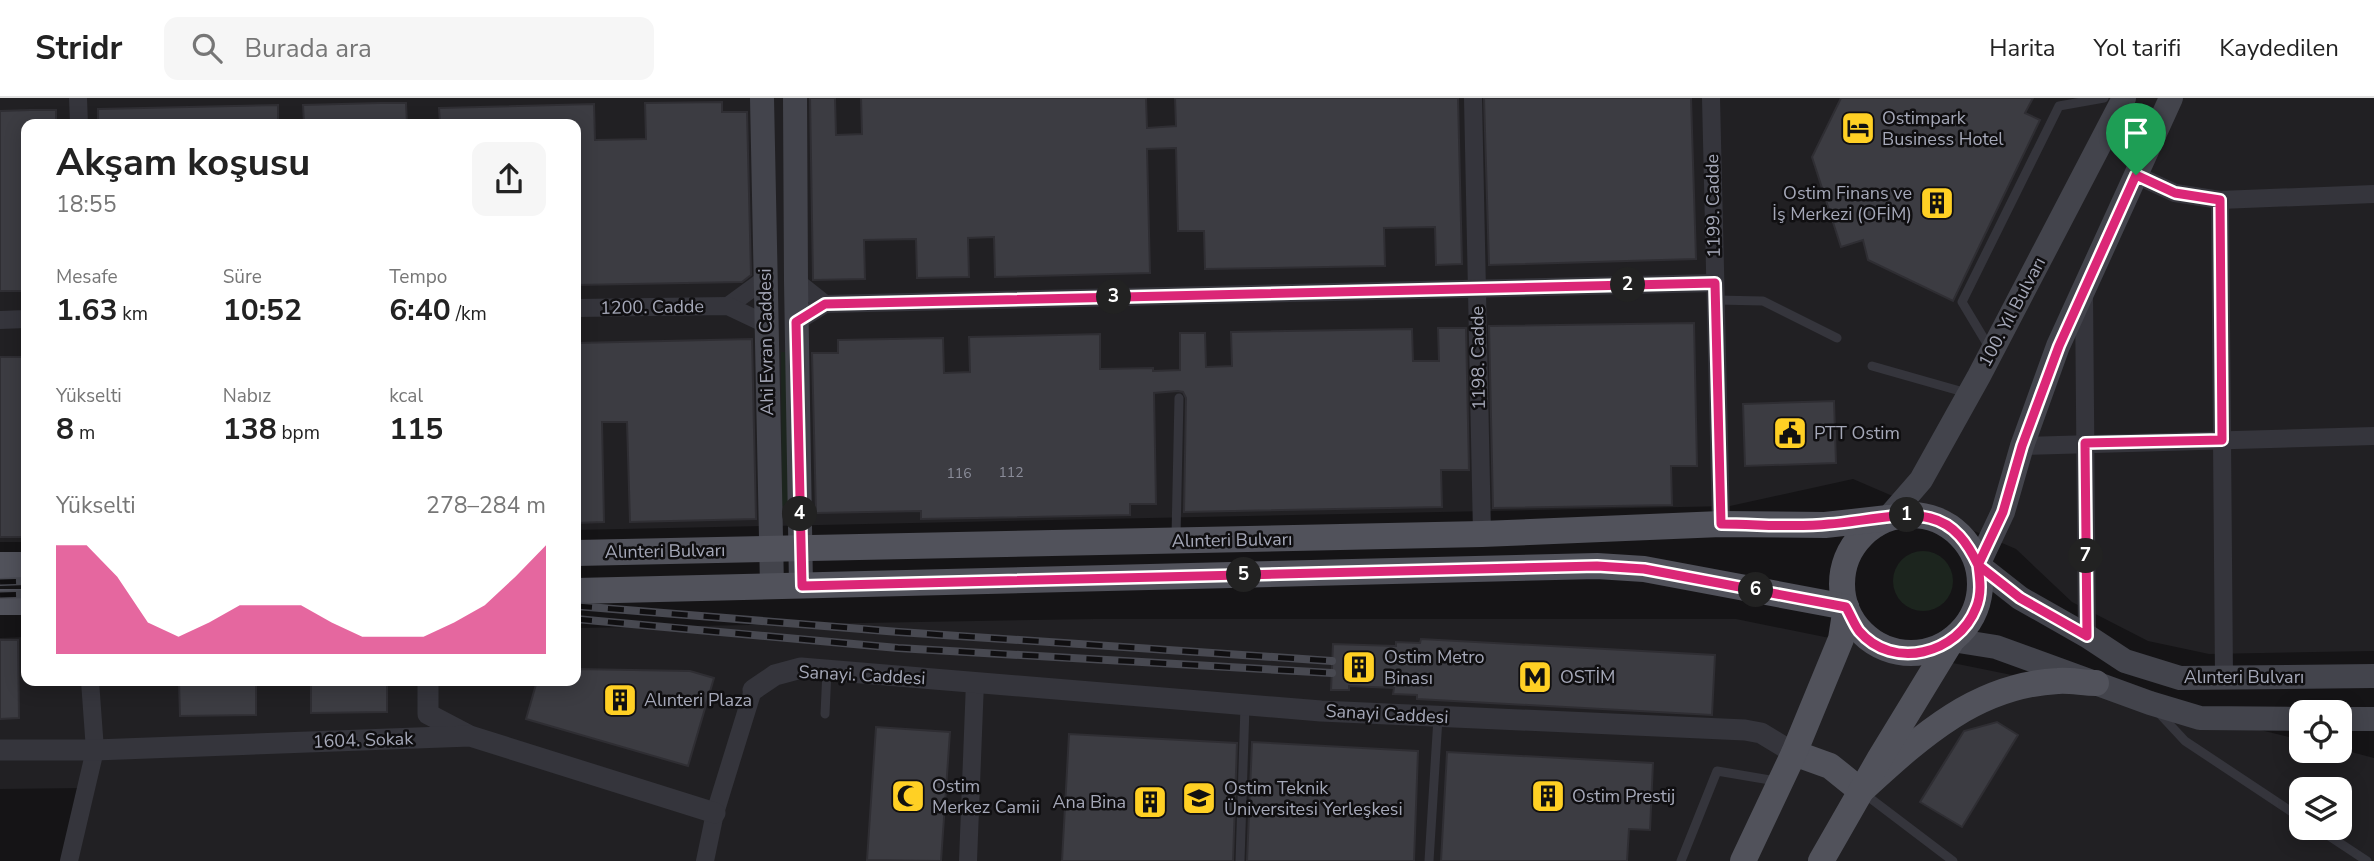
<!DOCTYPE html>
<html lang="tr">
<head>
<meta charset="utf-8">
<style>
	:root { --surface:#fff; --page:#f6f6f6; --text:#222; --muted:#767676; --line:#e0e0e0; --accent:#db2777 }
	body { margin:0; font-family:"Nunito Sans",sans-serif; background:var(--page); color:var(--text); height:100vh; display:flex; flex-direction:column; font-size:26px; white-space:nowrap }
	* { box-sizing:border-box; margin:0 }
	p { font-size:23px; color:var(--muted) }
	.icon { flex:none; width:38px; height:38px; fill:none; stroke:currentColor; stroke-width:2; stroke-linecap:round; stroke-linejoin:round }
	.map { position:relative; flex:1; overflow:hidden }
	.panel { position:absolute; left:21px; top:21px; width:560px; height:567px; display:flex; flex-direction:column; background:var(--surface); border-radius:14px; box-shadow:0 4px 18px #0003 }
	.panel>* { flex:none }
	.tools { position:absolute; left:2289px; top:602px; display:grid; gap:14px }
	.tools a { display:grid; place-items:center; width:63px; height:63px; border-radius:14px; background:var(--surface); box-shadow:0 4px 18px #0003; font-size:35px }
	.pin { position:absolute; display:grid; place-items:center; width:60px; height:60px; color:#fff; margin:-72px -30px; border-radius:50% 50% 50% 0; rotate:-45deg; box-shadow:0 0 7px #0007 }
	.pin .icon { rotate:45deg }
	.km { position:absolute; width:35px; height:35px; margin:-18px; border-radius:50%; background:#222; color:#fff; font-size:19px; line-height:35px; text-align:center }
	.round { display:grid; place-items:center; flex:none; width:74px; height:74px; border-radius:14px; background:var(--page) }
	.overview { display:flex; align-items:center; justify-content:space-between; height:119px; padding:0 35px }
	h1 { font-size:38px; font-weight:700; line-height:52px }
	.stats { display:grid; grid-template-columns:repeat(3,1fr); gap:10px; height:119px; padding:7px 35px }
	.stats div { display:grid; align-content:center }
	.stats b { font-size:30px; font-weight:700 }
	.stats small { font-size:19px; font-weight:400 }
	.stats p { font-size:19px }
	.chart { height:196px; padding:14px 35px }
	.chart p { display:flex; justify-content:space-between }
	.chart svg { width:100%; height:126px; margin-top:7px; fill:var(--accent); opacity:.7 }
	header { display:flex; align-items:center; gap:42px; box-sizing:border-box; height:98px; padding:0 35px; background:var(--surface); border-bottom:2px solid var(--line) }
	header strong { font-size:33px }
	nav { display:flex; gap:38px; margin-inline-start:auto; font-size:24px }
	.search { width:490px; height:63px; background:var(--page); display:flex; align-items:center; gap:18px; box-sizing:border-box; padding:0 24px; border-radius:14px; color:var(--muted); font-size:26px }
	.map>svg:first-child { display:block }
	.built { fill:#212023; fill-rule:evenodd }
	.green { fill:#1c251e }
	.building { fill:#3c3c42; stroke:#2f2e33; stroke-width:2 }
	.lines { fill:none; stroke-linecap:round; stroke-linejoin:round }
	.service { stroke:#35353c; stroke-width:9 }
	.minor { stroke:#35353c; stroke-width:18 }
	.tertiary { stroke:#35353c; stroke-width:21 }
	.secondary { stroke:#43444c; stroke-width:24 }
	.primary { stroke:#51525b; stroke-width:26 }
	.rail-casing { stroke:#484951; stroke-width:8 }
	.rail { stroke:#100f11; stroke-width:5; stroke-dasharray:16; stroke-linecap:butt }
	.route-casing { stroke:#fff; stroke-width:14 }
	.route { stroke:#db2777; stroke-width:9 }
	.labels { text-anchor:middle; stroke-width:5; stroke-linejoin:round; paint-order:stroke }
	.number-label { font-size:14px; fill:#8b8d9a }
	.poi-label { font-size:18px; fill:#a5a8b8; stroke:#100f11; text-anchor:start }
	.street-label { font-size:18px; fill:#a5a8b8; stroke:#100f11 }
</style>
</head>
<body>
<header>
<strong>Stridr</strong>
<div class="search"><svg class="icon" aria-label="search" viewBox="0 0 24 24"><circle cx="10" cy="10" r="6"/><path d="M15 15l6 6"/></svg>Burada ara</div>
<nav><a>Harita</a><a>Yol tarifi</a><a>Kaydedilen</a></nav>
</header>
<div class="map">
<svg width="2374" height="763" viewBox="0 0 2374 763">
	<rect width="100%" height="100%" fill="#151416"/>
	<g class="built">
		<path d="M0 0H2374V553L2209 556 2148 543 2072 504 2016 451 1853 381 1730 408 576 432V26H26V444H0Z"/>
		<path d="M1095 521H1736L2150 605 2301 642V653L2340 651 2374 660V763H69L86 690 0 691V540L26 539V583H576V530ZM2301 691H2340V730H2301Z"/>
	</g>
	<g class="green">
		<path d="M781 254H791V408H782Z"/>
		<circle cx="1923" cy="483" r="30"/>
	</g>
	<g class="building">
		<path d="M810 0H835L836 37 862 36 861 0H1146L1147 30 1176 28 1175 0H1458L1462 166 1436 167 1435 129 1384 130 1385 168 1205 171 1204 133H1178L1176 50 1147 51 1150 175 995 179 994 139 968 140 969 179 917 180 916 141 864 142 865 181 813 182Z"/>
		<path d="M1484 0H1691L1696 161 1489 167Z"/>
		<path d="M1841 0H2033L2025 15 2040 22 1953 203 1868 162 1863 142 1841 149 1812 59Z"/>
		<path d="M722 4V14H747L751 177 742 184 576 187V26H440L439 10 594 6 595 42 646 41 645 5Z"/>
		<path d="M380 5H406L407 26H304L303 7Z"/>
		<path d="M278 7V26H98V11Z"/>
		<path d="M30 12H56V26H26V193H0V13Z"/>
		<path d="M1694 225 1697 368H1671L1672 407 1493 410 1489 228Z"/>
		<path d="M1438 230H1466L1469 372H1441L1442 409 1184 414 1186 300 1183 294 1178 293 1154 295 1156 406H1130V417L921 421V413L816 415 812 255H838V242L943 240 944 275 970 274 969 239 1100 236V271L1153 270V273L1180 272V235H1205L1206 269 1232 268 1231 234 1412 231 1413 263H1439Z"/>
		<path d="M752 241 756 421 630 424 627 324H602L604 424 576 425V245Z"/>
		<rect x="0" y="259" width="26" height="180"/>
		<path d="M1834 303 1836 365 1745 368 1743 306Z"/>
		<path d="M1421 541 1715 557 1712 617 1417 601V597L1393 596 1394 590 1349 588V592H1331L1333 546 1396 548V544L1420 545Z"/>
		<path d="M0 542H18L19 620 0 621Z"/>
		<path d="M576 571 690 573 714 580 688 668 526 621 537 583H576Z"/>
		<path d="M179 583H256V617L180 618Z"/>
		<path d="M311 583H387V614L311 615Z"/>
		<path d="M1997 624 2018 637 1962 729 1920 704 1964 633Z"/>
		<path d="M876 629 950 634 941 763 867 762Z"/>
		<path d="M1069 636 1237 645 1233 763H1062Z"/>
		<path d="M1252 644 1418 653 1414 763H1247Z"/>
		<path d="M1447 654 1653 665 1650 732 1629 731 1627 763H1441Z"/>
	</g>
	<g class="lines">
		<g class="service">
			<path d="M1716 202 1763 203 1837 240"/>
			<path d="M1989 249 1962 204 2059 8 2104 0"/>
			<path d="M1872 268 1967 295"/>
			<path d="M1176 438 1179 300"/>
			<path d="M2158 614 2185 643 2301 720"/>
			<path d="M825 616 827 572"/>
			<path d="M1862 694 1953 763"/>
			<path d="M2317 730 2367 763"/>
			<path d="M1240 763 1245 608"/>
			<path d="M1429 763 1438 620"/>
			<path d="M1681 763 1717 673 1776 683"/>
		</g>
		<g class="minor">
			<path d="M78 0 79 26"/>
			<path d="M1473 0 1482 436"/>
			<path d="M1711 0 1721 426"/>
			<path d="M2136 77 2175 95 2220 102 2374 96"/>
			<path d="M2220 102 2224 580"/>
			<path d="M796 183 825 206"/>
			<path d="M2084 195 2087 538"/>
			<path d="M728 208 765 181"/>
			<path d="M576 210 728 208 766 226"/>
			<path d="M0 222 26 221"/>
			<path d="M796 224 825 206 1715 185"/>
			<path d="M2022 348 2374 338"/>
			<path d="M69 763 95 652 90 583"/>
			<path d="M705 763 715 715 753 592"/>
			<path d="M968 763 975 584"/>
		</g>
		<g class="tertiary">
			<path d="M428 583V616L468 637"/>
			<path d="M753 592 775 577 801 570 1321 613 1745 632 1761 635 1794 655"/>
			<path d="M0 652H95L470 638 715 715"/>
		</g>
		<g class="secondary">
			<path d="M762 0 772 489"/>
			<path d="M795 0 796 183 801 488"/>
			<path d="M2171 0 2058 248 2022 348 2003 414 1978 467 2020 500 2087 538 2125 563 2180 580 2374 578"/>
			<path d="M1888 420 1921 382 1979 278 2124 0"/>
			<path d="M1952 542 1996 549 2150 605 2200 620 2301 621"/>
			<path d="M2340 621H2374"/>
		</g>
		<g class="primary">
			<circle cx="1911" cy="486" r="69"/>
			<path d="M576 455 1482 436 1721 426 1825 427 1888 420"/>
			<path d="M0 467H26"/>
			<path d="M576 493 1597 468 1644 471 1846 509"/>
			<path d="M0 504H26"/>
			<path d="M1794 655 1830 668 1861 693"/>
			<path d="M1861 693C1919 640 1975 587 2058 583 2070 582 2083 585 2096 585"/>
			<path d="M1743 763 1794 655 1841 541 1846 509"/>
			<path d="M1821 763 1880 660 1952 542"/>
		</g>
		<g class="rail-casing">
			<g id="rail">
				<path d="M0 484 26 483"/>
				<path d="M0 497 26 496"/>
				<path d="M576 508 899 534 1332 563"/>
				<path d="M576 521 898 550 1332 575"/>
			</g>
		</g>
		<use href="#rail" class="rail"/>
	</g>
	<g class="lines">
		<g class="route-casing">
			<path id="route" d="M2136 77 2059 248 2022 348 2003 414 1978 467C1968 446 1955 426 1930 420 1903 413 1859 424 1829 426 1794 430 1757 426 1721 426L1715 185 825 206 796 224 802 488 1597 468 1644 471 1846 509C1850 516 1854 526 1859 533 1893 573 1958 556 1976 510 1982 496 1980 482 1978 467L2020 500 2087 538 2085 345 2222 342 2220 102 2175 95 2136 77"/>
		</g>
		<use href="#route" class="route"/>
	</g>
	<defs>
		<g id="hotel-square" transform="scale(1.75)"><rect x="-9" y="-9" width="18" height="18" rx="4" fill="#ffd024" stroke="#100f11"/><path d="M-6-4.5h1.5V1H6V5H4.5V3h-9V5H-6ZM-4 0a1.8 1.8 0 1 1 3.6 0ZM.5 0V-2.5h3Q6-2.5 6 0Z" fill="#111"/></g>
		<g id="building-square" transform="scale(1.75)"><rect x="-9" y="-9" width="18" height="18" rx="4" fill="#ffd024" stroke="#100f11"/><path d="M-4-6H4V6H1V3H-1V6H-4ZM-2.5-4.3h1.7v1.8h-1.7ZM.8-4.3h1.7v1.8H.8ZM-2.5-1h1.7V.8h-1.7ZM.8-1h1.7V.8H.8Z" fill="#111"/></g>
		<g id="civic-square" transform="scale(1.75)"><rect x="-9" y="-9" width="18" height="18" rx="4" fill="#ffd024" stroke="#100f11"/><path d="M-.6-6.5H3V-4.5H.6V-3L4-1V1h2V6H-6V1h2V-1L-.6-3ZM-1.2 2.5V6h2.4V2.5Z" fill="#111"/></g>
		<g id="metro-square" transform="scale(1.75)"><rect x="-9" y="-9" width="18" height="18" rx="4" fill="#ffd024" stroke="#100f11"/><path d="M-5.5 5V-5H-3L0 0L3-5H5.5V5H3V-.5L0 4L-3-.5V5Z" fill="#111"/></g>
		<g id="mosque-square" transform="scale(1.75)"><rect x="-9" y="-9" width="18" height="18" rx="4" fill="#ffd024" stroke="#100f11"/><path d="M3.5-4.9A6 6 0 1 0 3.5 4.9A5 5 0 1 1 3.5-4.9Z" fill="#111"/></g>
		<g id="university-square" transform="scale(1.75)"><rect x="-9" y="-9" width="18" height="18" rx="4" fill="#ffd024" stroke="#100f11"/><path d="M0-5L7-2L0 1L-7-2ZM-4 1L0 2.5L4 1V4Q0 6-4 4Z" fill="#111"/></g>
	</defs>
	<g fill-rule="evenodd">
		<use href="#hotel-square" x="1858" y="30"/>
		<use href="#building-square" x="1937" y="105"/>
		<use href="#civic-square" x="1790" y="335"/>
		<use href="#building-square" x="1359" y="569"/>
		<use href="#metro-square" x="1535" y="579"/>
		<use href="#building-square" x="620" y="602"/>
		<use href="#mosque-square" x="908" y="698"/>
		<use href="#building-square" x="1548" y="698"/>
		<use href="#university-square" x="1199" y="700"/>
		<use href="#building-square" x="1150" y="704"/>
	</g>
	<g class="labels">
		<g class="number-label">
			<text x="1011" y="379">112</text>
			<text x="959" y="380">116</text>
		</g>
		<g class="poi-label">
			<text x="1882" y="26">Ostimpark<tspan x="1882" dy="21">Business Hotel</tspan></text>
			<text x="1912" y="101" text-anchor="end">Ostim Finans ve<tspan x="1912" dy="21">İş Merkezi (OFİM)</tspan></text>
			<text x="1814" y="341">PTT Ostim</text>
			<text x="1384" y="565">Ostim Metro<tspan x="1384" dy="21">Binası</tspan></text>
			<text x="1560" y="585">OSTİM</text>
			<text x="644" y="608">Alınteri Plaza</text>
			<text x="932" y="694">Ostim<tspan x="932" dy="21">Merkez Camii</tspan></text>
			<text x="1224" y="696">Ostim Teknik<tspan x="1224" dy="21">Üniversitesi Yerleşkesi</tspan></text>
			<text x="1572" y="704">Ostim Prestij</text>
			<text x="1126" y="710" text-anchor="end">Ana Bina</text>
		</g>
		<g class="street-label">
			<text transform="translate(1713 108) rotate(-91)" y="6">1199. Cadde</text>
			<text transform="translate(652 209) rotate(-1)" y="6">1200. Cadde</text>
			<text transform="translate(2012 214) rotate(-62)" y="6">100. Yıl Bulvarı</text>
			<text transform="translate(766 244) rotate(-91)" y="6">Ahi Evran Caddesi</text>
			<text transform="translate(1478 260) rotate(-91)" y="6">1198. Cadde</text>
			<text transform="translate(1232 442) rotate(-1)" y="6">Alınteri Bulvarı</text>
			<text transform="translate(665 453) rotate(-1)" y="6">Alınteri Bulvarı</text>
			<text transform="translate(862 577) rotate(3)" y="6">Sanayi. Caddesi</text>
			<text x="2244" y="585">Alınteri Bulvarı</text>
			<text transform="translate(1387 616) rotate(3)" y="6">Sanayi Caddesi</text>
			<text transform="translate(363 642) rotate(-2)" y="6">1604. Sokak</text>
		</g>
	</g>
</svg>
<div class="tools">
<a><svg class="icon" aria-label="locate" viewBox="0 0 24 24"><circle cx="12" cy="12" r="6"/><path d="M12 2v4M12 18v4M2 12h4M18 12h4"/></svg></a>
<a><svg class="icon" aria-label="layers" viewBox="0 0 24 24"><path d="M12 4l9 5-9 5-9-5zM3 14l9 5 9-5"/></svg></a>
</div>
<div class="pin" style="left:2136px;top:77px;background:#1e9e55"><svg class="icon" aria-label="arrive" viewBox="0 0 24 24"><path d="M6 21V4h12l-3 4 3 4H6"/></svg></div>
<b class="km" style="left:1907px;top:417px">1</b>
<b class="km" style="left:1628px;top:187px">2</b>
<b class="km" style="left:1114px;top:199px">3</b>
<b class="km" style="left:800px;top:416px">4</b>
<b class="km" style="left:1244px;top:477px">5</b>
<b class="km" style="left:1756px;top:492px">6</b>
<b class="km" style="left:2086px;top:458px">7</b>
<section class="panel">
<div class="overview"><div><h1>Akşam koşusu</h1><p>18:55</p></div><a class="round"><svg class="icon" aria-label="share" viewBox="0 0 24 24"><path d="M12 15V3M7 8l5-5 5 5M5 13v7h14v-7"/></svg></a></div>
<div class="stats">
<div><p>Mesafe</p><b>1.63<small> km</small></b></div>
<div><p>Süre</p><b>10:52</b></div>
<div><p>Tempo</p><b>6:40<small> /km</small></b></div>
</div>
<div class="stats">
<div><p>Yükselti</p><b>8<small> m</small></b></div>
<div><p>Nabız</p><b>138<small> bpm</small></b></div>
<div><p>kcal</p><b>115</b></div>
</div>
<div class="chart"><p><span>Yükselti</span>278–284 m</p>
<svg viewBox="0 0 160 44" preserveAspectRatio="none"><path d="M0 44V6L10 6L20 17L30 33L40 38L50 33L60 27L70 27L80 27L90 33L100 38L110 38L120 38L130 33L140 27L150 17L160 6V44z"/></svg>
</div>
</section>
</div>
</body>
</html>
